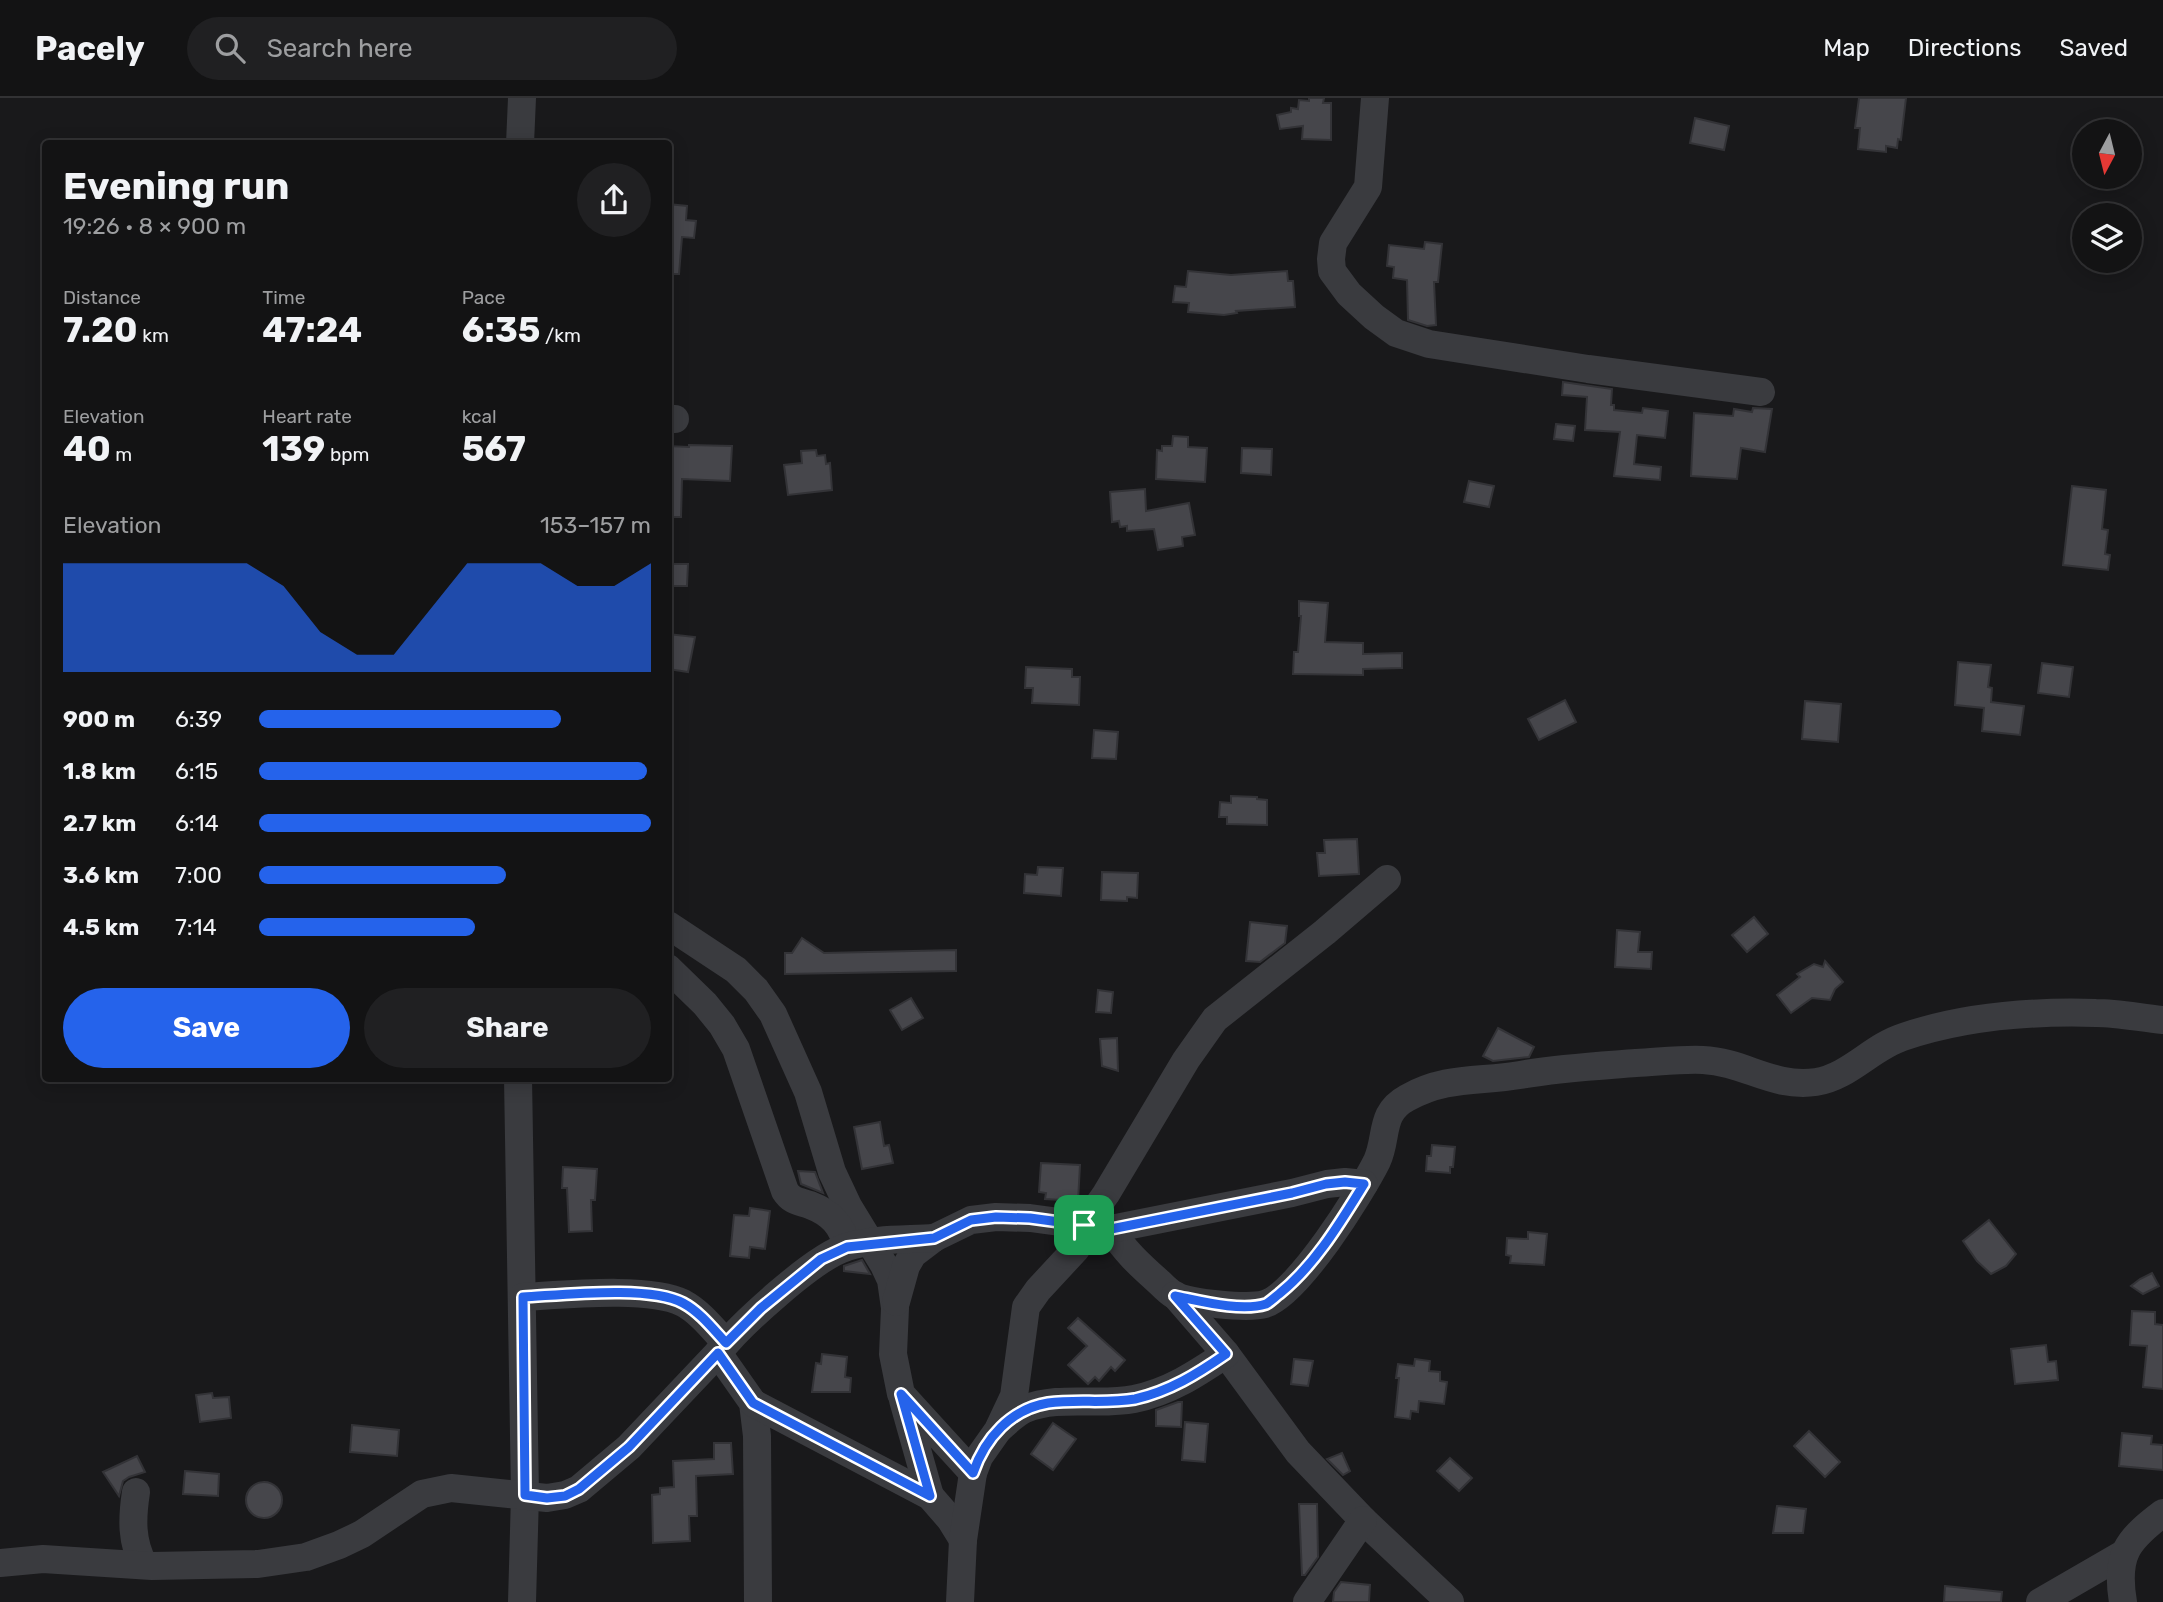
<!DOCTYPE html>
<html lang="en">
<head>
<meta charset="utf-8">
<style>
	:root { --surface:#131314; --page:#202022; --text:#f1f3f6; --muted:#9d9ea0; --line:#323234; --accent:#2563eb }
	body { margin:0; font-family:Rubik,sans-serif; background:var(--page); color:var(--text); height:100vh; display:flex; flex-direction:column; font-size:26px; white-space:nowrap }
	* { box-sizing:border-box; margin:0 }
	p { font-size:23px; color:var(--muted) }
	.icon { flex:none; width:38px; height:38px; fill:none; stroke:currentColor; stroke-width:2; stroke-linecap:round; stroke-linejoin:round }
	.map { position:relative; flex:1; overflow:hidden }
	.side { position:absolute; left:42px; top:42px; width:630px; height:942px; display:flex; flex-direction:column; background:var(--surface); border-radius:7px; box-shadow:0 4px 18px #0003,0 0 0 2px var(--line) }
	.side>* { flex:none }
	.needle { width:46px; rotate:187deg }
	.tools { position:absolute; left:2072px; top:21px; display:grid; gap:14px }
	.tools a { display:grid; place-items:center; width:70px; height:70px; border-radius:50%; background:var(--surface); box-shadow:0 4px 18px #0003,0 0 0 2px var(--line); font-size:35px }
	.pin { position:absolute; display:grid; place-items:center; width:60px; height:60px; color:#fff; margin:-30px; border-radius:14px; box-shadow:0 4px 10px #0006 }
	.round { display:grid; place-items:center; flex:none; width:74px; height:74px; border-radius:37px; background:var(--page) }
	.summary { display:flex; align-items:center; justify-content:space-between; height:119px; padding:0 21px }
	h1 { font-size:38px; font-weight:700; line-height:52px }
	.figures { display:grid; grid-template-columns:repeat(3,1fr); gap:10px; height:119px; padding:7px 21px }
	.figures div { display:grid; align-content:center }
	.figures b { font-size:35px; font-weight:700 }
	.figures small { font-size:19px; font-weight:400 }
	.figures p { font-size:19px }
	.chart { height:196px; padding:14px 21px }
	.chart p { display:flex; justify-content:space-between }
	.chart svg { width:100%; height:126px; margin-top:7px; fill:var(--accent); opacity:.7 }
	.cta { display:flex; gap:14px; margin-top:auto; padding:14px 21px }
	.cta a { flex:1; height:80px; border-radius:42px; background:var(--accent); color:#fff; font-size:28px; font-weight:700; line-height:80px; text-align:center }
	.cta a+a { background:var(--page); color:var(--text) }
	ul { padding:0 21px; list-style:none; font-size:23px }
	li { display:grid; grid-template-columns:112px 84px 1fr; align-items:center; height:52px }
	li i { height:18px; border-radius:9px; background:var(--accent) }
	header { display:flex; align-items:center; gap:42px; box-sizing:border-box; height:98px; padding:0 35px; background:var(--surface); border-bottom:2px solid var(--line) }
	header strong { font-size:33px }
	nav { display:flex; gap:38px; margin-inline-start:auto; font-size:24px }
	.search { width:490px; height:63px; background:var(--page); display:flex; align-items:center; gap:18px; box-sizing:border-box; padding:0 24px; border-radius:38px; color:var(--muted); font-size:26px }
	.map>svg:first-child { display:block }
	.building { fill:#46464b; stroke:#333337; stroke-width:2 }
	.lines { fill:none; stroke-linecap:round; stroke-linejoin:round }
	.minor { stroke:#3a3b3f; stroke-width:28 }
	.route-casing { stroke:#fff; stroke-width:14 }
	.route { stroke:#2563eb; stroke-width:9 }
</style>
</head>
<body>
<header>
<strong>Pacely</strong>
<div class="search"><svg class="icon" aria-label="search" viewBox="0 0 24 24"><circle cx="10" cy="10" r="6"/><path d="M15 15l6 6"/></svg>Search here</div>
<nav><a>Map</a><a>Directions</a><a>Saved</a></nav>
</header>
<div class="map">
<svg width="2163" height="1504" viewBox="0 0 2163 1504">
	<rect width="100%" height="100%" fill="#19191b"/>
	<g class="building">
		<path d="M1309 0H1324L1323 5H1331V42L1302 41 1303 28 1280 31 1277 17 1291 14V10L1298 11 1299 2 1309 3Z"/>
		<path d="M1859 0H1906L1901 42 1898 41 1897 50 1886 48V54L1858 51 1860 30H1855Z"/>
		<path d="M1695 20 1729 28 1724 52 1690 45Z"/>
		<path d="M668 106 687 108 686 122 696 123 694 140 682 139 679 176H668Z"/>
		<path d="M1425 144 1442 146 1438 184H1434L1436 227 1427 228 1408 222 1407 182 1393 180 1394 169 1387 168 1389 147 1424 151Z"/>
		<path d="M1188 173 1231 177 1287 173 1288 183H1293L1295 209 1236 213 1237 215 1224 217 1188 214 1189 205 1173 204 1175 188 1186 189Z"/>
		<path d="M1563 284 1612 291 1611 307H1614V312L1642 315 1643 310 1668 313 1665 340 1637 337 1634 366 1661 369 1660 382 1614 378 1620 334 1585 332 1587 299 1562 297Z"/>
		<path d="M1753 310 1772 311 1765 354 1741 350 1737 381 1691 378 1694 315 1733 318 1734 311 1752 314Z"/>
		<path d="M1556 326 1575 328 1573 343 1554 341Z"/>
		<path d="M1173 338 1188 339V349L1207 350 1205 384 1156 381 1157 352 1162 353V348H1172Z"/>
		<path d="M689 347 732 348 730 383 682 381 681 419H668V348L689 349Z"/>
		<path d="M1242 350 1272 351 1271 377 1241 375Z"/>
		<path d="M816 352 817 358 825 357 826 366 830 365 832 392 788 397 784 367 802 365 801 353Z"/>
		<path d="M1469 383 1494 388 1489 409 1464 404Z"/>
		<path d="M2072 388 2106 392 2102 431 2108 432 2105 456 2110 457 2108 472 2063 467Z"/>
		<path d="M1145 391 1146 413 1189 405 1195 437 1182 439 1183 448 1158 452 1154 431 1127 433V428L1120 429 1119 423 1112 424 1110 394Z"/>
		<path d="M673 466H688L687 488H673Z"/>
		<path d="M1299 503 1328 505 1325 544 1363 545V556L1402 555V570L1363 571V577L1293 576 1294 554H1298L1301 518H1299Z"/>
		<path d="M668 536 695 539 688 574 668 571Z"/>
		<path d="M1958 564 1991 567 1988 589 1992 590 1991 604 2024 608 2020 637 1982 633 1984 610 1955 607Z"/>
		<path d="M2042 565 2073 569 2069 599 2038 595Z"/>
		<path d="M1026 569 1072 571V579H1080L1079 607 1032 605 1033 590H1025Z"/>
		<path d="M1565 602 1576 624 1539 642 1528 621Z"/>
		<path d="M1805 603 1841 606 1838 644 1802 641Z"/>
		<path d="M1094 632 1118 634 1116 661 1092 660Z"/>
		<path d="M1231 698 1257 699V701L1267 702V727L1227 726V719H1219L1220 704 1231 705Z"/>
		<path d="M1357 741 1359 776 1319 778 1317 755H1325L1324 742Z"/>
		<path d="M1038 769 1063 770 1061 798 1024 795 1025 776 1037 777Z"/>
		<path d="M1102 774 1138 775 1137 800 1127 799V803L1101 802Z"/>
		<path d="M1754 819 1768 836 1747 854 1732 837Z"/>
		<path d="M1250 824 1287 828 1285 845 1260 864 1246 863Z"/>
		<path d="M1617 832 1640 834 1638 854H1652L1651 871 1615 869Z"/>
		<path d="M802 840 824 855 956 852V873L785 876V855H792Z"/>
		<path d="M1825 863 1843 884 1835 891 1830 902 1812 900 1791 915 1777 897 1800 879 1797 876 1814 866 1823 869Z"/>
		<path d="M1098 892 1113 894 1111 915 1096 914Z"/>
		<path d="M911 900 923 920 902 932 890 912Z"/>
		<path d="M1498 930 1534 949 1529 959 1493 963 1483 958Z"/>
		<path d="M1117 940 1118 973 1102 968 1100 941Z"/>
		<path d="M880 1024 884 1048 889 1047 893 1065 862 1071 854 1029Z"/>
		<path d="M1432 1047 1455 1049 1453 1069H1450V1075L1426 1073 1427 1058H1431Z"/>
		<path d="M1041 1065 1080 1067 1078 1103 1045 1101 1046 1095 1039 1094Z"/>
		<path d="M563 1069 597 1071 595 1102H591L592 1133 569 1134 567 1090H562Z"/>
		<path d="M798 1073 815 1074 823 1095 801 1086Z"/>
		<path d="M750 1110 770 1113 765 1151 750 1149 749 1160 730 1158 734 1117 749 1118Z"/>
		<path d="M1989 1122 2016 1156 2006 1168 1991 1176 1977 1163 1963 1143Z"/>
		<path d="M1528 1134 1547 1136 1544 1167 1510 1165 1511 1158 1506 1157 1507 1140 1528 1141Z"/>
		<path d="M862 1162 870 1176 844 1173V1168Z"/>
		<path d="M2152 1175 2159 1188 2143 1196 2131 1188 2140 1181Z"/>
		<path d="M2132 1213 2155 1214V1226L2163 1227V1291L2143 1289 2147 1248 2130 1247Z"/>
		<path d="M1078 1220 1125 1262 1115 1273 1111 1269 1099 1283 1095 1279 1088 1286 1068 1267 1087 1248 1068 1230Z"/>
		<path d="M2046 1247 2048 1264 2056 1263 2058 1282 2015 1286 2011 1251Z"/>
		<path d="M822 1256 847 1259 845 1279 851 1280 850 1294H812L816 1265 821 1266Z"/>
		<path d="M1294 1261 1313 1263 1308 1288 1291 1286Z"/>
		<path d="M1415 1261 1430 1263 1429 1273 1440 1274V1283L1447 1284 1444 1306 1419 1303 1418 1314 1411 1313 1410 1321 1395 1319 1399 1280H1396L1398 1266 1414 1268Z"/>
		<path d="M212 1295 213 1300 229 1299 231 1320 200 1324 196 1297Z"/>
		<path d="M1178 1304H1182L1181 1329 1156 1328V1312Z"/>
		<path d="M1185 1324 1208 1326 1205 1364 1182 1362Z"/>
		<path d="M1053 1325 1076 1341 1053 1372 1031 1356Z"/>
		<path d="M352 1327 399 1332 397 1358 350 1354Z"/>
		<path d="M1809 1333 1840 1364 1825 1379 1794 1348Z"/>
		<path d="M2122 1335 2152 1338 2151 1346 2163 1347V1372L2119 1368Z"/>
		<path d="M714 1345H731L733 1376 696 1378 697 1418H689L690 1443 653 1445 652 1397 660 1396V1390L674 1389 673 1363 714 1361Z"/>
		<path d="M1342 1355 1350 1373 1343 1377 1327 1361Z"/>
		<path d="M137 1358 145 1374 129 1379 123 1383 119 1398 103 1374Z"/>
		<path d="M1450 1360 1472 1380 1459 1393 1437 1373Z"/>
		<path d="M185 1373 219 1376 218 1398 183 1396Z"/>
		<circle cx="264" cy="1402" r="18"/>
		<path d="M1299 1406H1317L1318 1459 1305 1477H1302Z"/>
		<path d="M1777 1408 1806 1411 1803 1435H1773Z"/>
		<path d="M1341 1484 1370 1487 1369 1504H1333L1334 1494Z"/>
		<path d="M1945 1488 2002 1494 2001 1504H1944Z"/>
	</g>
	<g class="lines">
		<g class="minor">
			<path d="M1375 0 1368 89 1333 145 1331 161 1332 173 1349 196 1374 219 1396 235 1429 246 1588 271 1761 294"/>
			<path d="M520 46 522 0"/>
			<path d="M668 321H675"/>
			<path d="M668 827 736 872 756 892 773 916 808 994 832 1074 848 1108 884 1167 891 1182 895 1210 893 1256 901 1296 973 1375"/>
			<path d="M668 870 705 906 722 927 736 951 785 1093C792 1104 799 1103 810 1107 831 1115 842 1127 847 1148"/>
			<path d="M518 980 525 1397 522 1504"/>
			<path d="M1111 1131C1124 1153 1141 1168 1160 1185 1164 1189 1169 1194 1174 1197 1189 1205 1248 1211 1265 1206 1298 1196 1361 1095 1377 1063 1388 1039 1379 1015 1407 1000 1446 978 1479 984 1520 977 1558 970 1597 968 1636 965 1658 964 1681 961 1703 962 1745 964 1772 990 1816 984 1849 979 1872 949 1903 939 1965 918 2031 913 2096 915 2118 915 2141 920 2163 922"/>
			<path d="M1175 1197 1226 1256 1298 1354 1363 1422 1450 1504"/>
			<path d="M523 1199C562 1197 649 1188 683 1205 700 1214 713 1231 726 1245"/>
			<path d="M896 1204 906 1168 913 1156 934 1140 971 1122 996 1119 1030 1120 1111 1131 1292 1095 1327 1086 1345 1084 1364 1086"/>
			<path d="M718 1255 753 1305 757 1338 758 1504"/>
			<path d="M903 1302 930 1398"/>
			<path d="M753 1305 930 1398 950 1421 963 1442"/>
			<path d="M999 1331C1007 1324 1016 1315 1025 1311 1059 1297 1099 1308 1134 1301 1169 1294 1196 1276 1226 1256"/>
			<path d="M136 1394C132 1420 131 1444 144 1467"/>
			<path d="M0 1465 43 1461 152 1468 258 1466 306 1459 339 1447 362 1436 422 1396 451 1390 547 1400 565 1397 579 1391 629 1349 718 1255C740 1227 814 1159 847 1149 874 1140 906 1142 934 1140"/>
			<path d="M960 1504 963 1442 973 1375 979 1359 998 1332 1014 1298 1026 1209 1038 1192 1076 1151 1084 1127 1106 1096 1186 962 1215 921 1325 834 1387 781"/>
			<path d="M1307 1504 1363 1422"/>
			<path d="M2040 1504 2123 1456"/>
			<path d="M2123 1504C2115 1457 2127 1442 2163 1415"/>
		</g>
	</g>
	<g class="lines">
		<g class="route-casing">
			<path id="route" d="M1345 1084 1364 1086C1340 1125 1315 1167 1279 1196 1275 1199 1270 1204 1266 1206 1241 1214 1200 1203 1175 1198L1226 1256C1197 1276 1170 1293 1135 1301 1106 1306 1077 1301 1048 1305 1011 1311 985 1340 973 1375L901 1296 930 1398 753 1305 718 1255 629 1349 579 1391 565 1398 547 1400 525 1397 523 1199C562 1197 650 1187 683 1205 700 1214 713 1231 726 1245L761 1210 821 1161 847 1149 934 1140 971 1122 996 1119 1030 1120 1111 1131 1292 1095 1326 1086Z"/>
		</g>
		<use href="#route" class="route"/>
	</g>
</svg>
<div class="tools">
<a><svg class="needle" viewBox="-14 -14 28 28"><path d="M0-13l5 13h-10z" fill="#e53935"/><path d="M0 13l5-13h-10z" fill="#9d9ea0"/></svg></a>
<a><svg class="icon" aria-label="layers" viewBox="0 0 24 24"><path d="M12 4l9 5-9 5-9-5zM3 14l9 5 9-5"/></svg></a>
</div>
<div class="pin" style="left:1084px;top:1127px;background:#1e9e55"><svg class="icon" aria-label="arrive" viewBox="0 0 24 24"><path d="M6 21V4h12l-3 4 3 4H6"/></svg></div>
<section class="side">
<div class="summary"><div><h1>Evening run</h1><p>19:26 · 8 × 900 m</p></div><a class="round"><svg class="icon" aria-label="share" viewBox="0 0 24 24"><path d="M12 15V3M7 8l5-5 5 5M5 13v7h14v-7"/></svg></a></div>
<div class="figures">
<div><p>Distance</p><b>7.20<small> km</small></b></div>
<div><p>Time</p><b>47:24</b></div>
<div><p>Pace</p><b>6:35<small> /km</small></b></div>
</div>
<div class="figures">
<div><p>Elevation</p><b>40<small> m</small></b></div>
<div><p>Heart rate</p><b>139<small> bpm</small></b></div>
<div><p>kcal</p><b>567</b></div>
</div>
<div class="chart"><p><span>Elevation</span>153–157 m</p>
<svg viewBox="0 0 160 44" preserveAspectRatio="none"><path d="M0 44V6L10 6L20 6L30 6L40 6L50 6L60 14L70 30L80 38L90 38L100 22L110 6L120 6L130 6L140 14L150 14L160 6V44z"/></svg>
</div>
<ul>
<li><b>900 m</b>6:39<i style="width:77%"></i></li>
<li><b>1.8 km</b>6:15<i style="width:99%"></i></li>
<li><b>2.7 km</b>6:14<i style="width:100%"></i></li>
<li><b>3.6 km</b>7:00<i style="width:63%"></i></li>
<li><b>4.5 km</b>7:14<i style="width:55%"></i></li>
</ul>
<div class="cta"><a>Save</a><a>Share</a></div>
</section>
</div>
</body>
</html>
